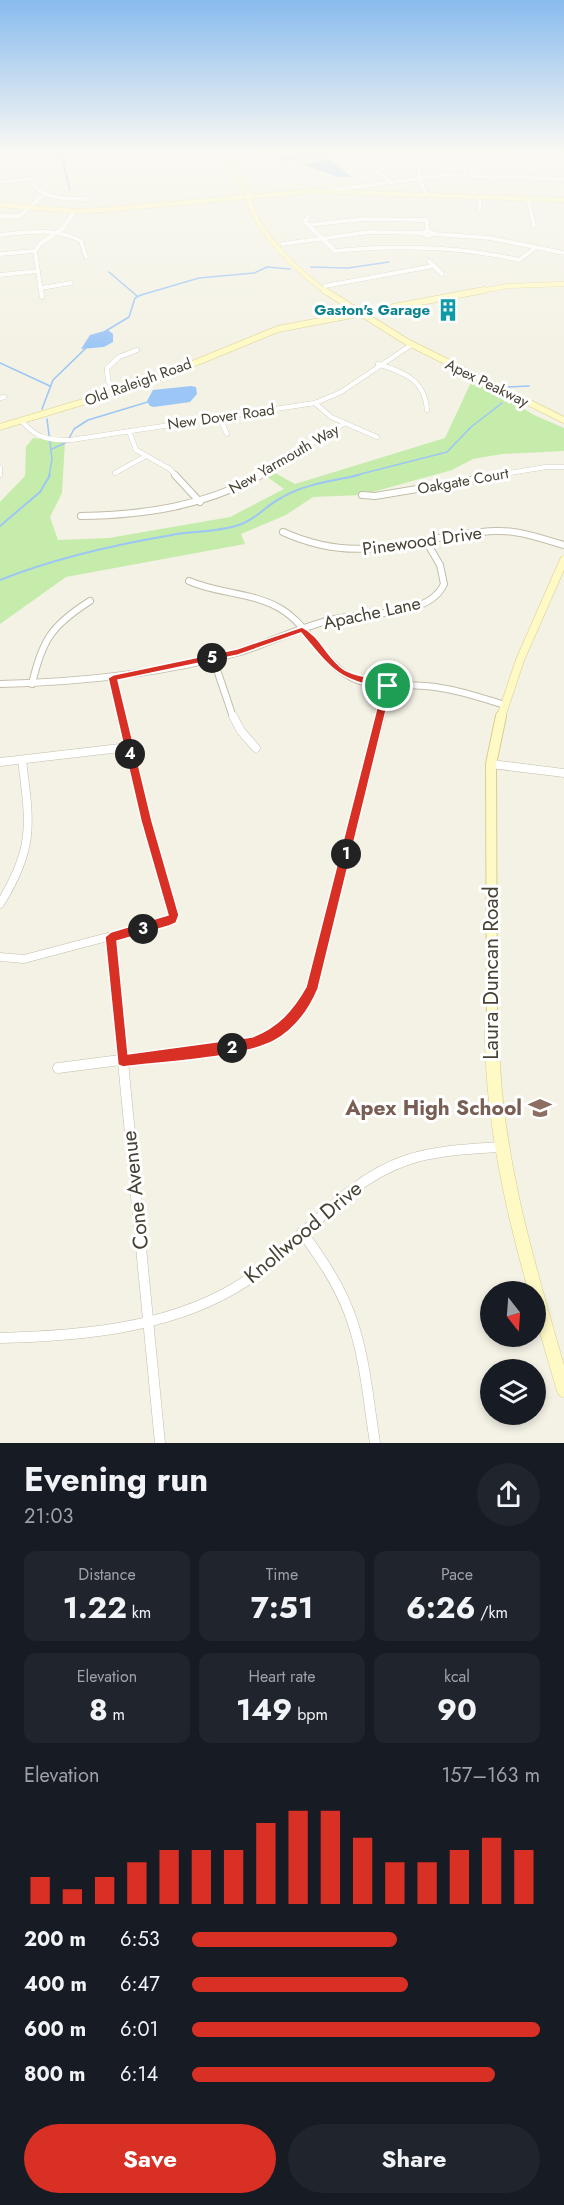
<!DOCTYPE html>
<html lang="en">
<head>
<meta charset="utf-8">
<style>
	:root { --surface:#171b24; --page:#20242c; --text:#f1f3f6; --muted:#9ea1a6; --accent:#d93025 }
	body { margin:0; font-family:Jost,sans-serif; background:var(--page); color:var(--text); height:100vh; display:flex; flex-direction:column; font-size:22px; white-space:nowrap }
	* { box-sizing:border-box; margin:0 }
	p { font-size:20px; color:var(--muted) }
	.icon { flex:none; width:33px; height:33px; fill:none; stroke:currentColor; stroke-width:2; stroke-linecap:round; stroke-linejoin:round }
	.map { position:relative; height:1443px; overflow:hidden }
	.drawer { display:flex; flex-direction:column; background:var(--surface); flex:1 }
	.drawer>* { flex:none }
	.needle { width:39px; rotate:163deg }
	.fabs { position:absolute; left:480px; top:1281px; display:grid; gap:12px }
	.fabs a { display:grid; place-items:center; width:66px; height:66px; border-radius:50%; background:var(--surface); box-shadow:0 3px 9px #0003; font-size:30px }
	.pin { position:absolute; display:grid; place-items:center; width:51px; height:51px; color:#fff; margin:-26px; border:3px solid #fff; border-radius:50%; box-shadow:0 2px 6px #0007 }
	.km { position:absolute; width:30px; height:30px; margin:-15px; border-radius:50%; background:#222; color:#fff; font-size:16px; line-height:30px; text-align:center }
	.round { display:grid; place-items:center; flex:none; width:63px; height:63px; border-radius:32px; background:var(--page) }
	.head { display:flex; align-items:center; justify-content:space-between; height:102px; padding:0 24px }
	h1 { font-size:33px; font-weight:700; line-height:45px }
	.stats { display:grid; grid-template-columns:repeat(3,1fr); gap:9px; height:102px; padding:6px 24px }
	.stats div { display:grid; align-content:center; border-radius:12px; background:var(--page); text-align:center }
	.stats b { font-size:30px; font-weight:700 }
	.stats small { font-size:16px; font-weight:400 }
	.stats p { font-size:16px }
	.chart { height:168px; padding:12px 24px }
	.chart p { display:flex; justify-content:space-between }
	.chart svg { width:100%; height:108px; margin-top:6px; stroke:var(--accent); stroke-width:6 }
	.action { display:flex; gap:12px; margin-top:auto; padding:12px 24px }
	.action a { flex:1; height:69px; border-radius:36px; background:var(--accent); color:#fff; font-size:24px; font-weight:700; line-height:69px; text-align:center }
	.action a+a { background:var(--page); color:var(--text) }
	ul { padding:0 24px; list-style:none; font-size:20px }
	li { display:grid; grid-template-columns:96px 72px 1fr; align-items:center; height:45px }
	li i { height:15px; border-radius:8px; background:var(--accent) }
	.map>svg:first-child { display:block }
	.green { fill:#c6ecab }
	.water { fill:#9cc6f6 }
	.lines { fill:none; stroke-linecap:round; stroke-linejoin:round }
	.stream-far1 { stroke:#9cc6f6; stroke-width:1.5 }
	.stream { stroke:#9cc6f6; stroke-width:2 }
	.street-far4-casing { stroke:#c3beaa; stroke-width:4.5 }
	.street-far3-casing { stroke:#c3beaa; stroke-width:5 }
	.street-far2-casing { stroke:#c3beaa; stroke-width:8 }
	.street-far1-casing { stroke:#c3beaa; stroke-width:9 }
	.street-casing { stroke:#c3beaa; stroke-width:11 }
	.secondary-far4-casing { stroke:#d7cf91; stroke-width:5 }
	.secondary-far3-casing { stroke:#d7cf91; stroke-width:7 }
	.secondary-far2-casing { stroke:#d7cf91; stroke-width:9 }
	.secondary-far1-casing { stroke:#d7cf91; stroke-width:12 }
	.secondary-casing { stroke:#d7cf91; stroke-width:15 }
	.street-far4 { stroke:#fff; stroke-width:4 }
	.street-far3 { stroke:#fff; stroke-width:4.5 }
	.street-far2 { stroke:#fff; stroke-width:6 }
	.street-far1 { stroke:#fff; stroke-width:8 }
	.street { stroke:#fff; stroke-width:10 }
	.secondary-far4 { stroke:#fff9c5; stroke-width:4.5 }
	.secondary-far3 { stroke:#fff9c5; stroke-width:6 }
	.secondary-far2 { stroke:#fff9c5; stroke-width:8 }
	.secondary-far1 { stroke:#fff9c5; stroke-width:10 }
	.secondary { stroke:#fff9c5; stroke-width:14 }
	.route { fill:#d93025; stroke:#fff; stroke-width:1.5; fill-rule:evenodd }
	.labels { text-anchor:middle; stroke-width:6; stroke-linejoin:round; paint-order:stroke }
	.far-culture-label { font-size:15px; font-weight:bold; fill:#0d838f; stroke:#fff; text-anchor:end }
	.far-street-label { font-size:15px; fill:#474234; stroke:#fff }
	.street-label { font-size:18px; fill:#474234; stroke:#fff }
	.near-street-label { font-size:21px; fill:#474234; stroke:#fff }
	.near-education-label { font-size:21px; font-weight:bold; fill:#785e54; stroke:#fff; text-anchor:end }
</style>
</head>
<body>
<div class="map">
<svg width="564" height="1443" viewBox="0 0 564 1443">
	<rect width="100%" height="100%" fill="#f4f2e5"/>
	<g class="green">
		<path d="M332 150 337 156 282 161 275 154Z"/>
		<path d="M473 378 534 415 564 428V451L502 454 473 459 452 470 362 495 313 497 286 515 241 534 245 544 66 577 0 624V502L25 476 26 447 33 438 65 442 62 493 50 517 58 540 109 538 230 517 284 489 262 473 268 469 295 484 445 438Z"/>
	</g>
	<g class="water">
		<path d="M329 159 352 177H338L301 164Z"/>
		<path d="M108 330 113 334V342L104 347 81 349 90 335Z"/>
		<path d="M191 386 196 387 197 394 190 402 154 407 150 406 147 401 153 390Z"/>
	</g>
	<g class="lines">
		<g class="stream-far1">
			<path d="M60 150 70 190"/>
			<path d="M311 267 348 268 389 262"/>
			<path d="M109 272 137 296"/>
			<path d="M104 332 129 317 135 298 141 295 199 278 254 273 267 267 290 269"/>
			<path d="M0 363 50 386"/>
			<path d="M508 387 529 386"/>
			<path d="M42 409 53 380 86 348"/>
			<path d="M47 419 52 459 49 476"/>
			<path d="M52 449 67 442 74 429 88 420 151 401"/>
			<path d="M353 476 447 452 471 427 502 403"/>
		</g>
		<g class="stream">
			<path d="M0 526 40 492 50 475"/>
			<path d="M0 580C55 558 113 545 172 535 194 531 218 532 239 525 257 519 265 506 281 498 304 484 333 481 359 475"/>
		</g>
		<g class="street-far4-casing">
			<g id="street-far4">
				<path d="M417 150 564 158"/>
				<path d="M420 150 419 178 426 194"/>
				<path d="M471 151 472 175"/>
				<path d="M267 152 299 150"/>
				<path d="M372 167 390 181"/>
				<path d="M0 182 30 179C42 201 64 198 86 199"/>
				<path d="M325 191 445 175 564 179"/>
				<path d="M479 197 480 210"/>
				<path d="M528 198 534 226"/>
				<path d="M0 216H20L43 195"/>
				<path d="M308 216 305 222 335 251C397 245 458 246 519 260L535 248"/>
				<path d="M308 225 364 219 427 220V231"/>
				<path d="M429 231 434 234 427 236 420 233Z"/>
				<path d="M434 234 490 238 564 253"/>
				<path d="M0 235C28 232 55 227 81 241L86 257"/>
				<path d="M282 244 370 232 420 233"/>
				<path d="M0 254 35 251"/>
				<path d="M429 261 442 274"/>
				<path d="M0 275 38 271"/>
				<path d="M325 286 433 266"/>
				<path d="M41 288 71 283"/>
				<path d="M41 292 35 251 41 243 63 228 75 211"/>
			</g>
		</g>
		<g class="street-far3-casing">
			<g id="street-far3">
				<path d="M41 290 42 297"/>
				<path d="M378 364C404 372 425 380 427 410"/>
				<path d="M117 392 108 381 107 368 119 357 137 350"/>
				<path d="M0 398 4 397"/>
				<path d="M315 403 331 417 377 437"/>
				<path d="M220 418 227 434"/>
				<path d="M22 421C35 438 51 441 71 440L315 403 341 392 411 345"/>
				<path d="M129 431 136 450 170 469 176 476"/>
				<path d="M0 468V475"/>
				<path d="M115 473 144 457"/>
				<path d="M258 476 345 423"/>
				<path d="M492 476 546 467H564"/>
			</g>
		</g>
		<g class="street-far2-casing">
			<g id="street-far2">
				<path d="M175 475 200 502"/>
				<path d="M362 495 375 496 501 475"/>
				<path d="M81 516C146 515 204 506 261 475"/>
				<path d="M283 532C365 569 415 534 496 531 519 530 542 539 564 545"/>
				<path d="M189 581C218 594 253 592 281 609 311 627 323 666 357 680 378 688 403 684 425 686 452 688 479 697 505 705"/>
				<path d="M213 658 233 717"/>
				<path d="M113 678 122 717"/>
				<path d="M0 684C81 682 162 674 240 652 272 642 302 626 335 619 366 612 429 618 444 584L440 565 426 541"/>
				<path d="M32 684C42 640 52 625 90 601"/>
				<path d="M380 717 388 686"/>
			</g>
		</g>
		<g class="street-far1-casing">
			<g id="street-far1">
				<path d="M233 716 241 731 256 748"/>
				<path d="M0 762 129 747"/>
				<path d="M491 764 564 773"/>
				<path d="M0 904C35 847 30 824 22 760"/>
				<path d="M111 937 120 1032"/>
				<path d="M0 957 24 959 172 920 174 915 146 821 122 716"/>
				<path d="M275 1032 295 1015 312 989 381 716"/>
			</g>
		</g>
		<g class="street-casing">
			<g id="street">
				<path d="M120 1031 160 1443"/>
				<path d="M58 1068 253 1043 277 1031"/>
				<path d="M302 1232C320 1257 338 1283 349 1312 365 1354 368 1399 375 1443"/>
				<path d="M0 1338C78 1336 164 1329 233 1289 296 1253 336 1184 407 1160 437 1150 470 1149 501 1147"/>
			</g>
		</g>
		<g class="secondary-far4-casing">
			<g id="secondary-far4">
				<path d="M220 150 251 198"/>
				<path d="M248 196C254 231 299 272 326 292"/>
				<path d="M0 205 75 211 103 210 312 191 564 200"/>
				<path d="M476 292 507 286 564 284"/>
			</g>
		</g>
		<g class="secondary-far3-casing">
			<g id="secondary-far3">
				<path d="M324 290 407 342 564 420"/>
				<path d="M0 427 146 383 278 329 484 290"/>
			</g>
		</g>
		<g class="secondary-far2-casing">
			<path id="secondary-far2" d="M501 717 520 660 564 560"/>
		</g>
		<g class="secondary-far1-casing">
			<path id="secondary-far1" d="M492 1032 491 764 501 716"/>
		</g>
		<g class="secondary-casing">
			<path id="secondary" d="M492 1031C492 1153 530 1273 564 1390"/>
		</g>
		<use href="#street-far4" class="street-far4"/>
		<use href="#street-far3" class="street-far3"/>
		<use href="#street-far2" class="street-far2"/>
		<use href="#street-far1" class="street-far1"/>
		<use href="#street" class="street"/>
		<use href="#secondary-far4" class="secondary-far4"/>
		<use href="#secondary-far3" class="secondary-far3"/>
		<use href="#secondary-far2" class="secondary-far2"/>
		<use href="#secondary-far1" class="secondary-far1"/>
		<use href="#secondary" class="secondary"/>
	</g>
	<linearGradient id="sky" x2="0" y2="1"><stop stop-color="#89bbee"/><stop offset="0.43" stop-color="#faf9f3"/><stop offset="1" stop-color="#faf9f3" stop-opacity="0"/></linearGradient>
	<rect width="564" height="352" fill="url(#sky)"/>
	<path class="route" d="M302 627C320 635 328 660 345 670 358 678 383 677 392 686L318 989C309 1010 294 1030 274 1041 242 1058 161 1062 123 1067L118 1065 105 937 111 932 168 915 141 821 108 678 113 675 237 649ZM301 633C330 667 336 680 382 688L306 987C293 1010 278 1027 252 1037L128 1054 117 941 169 926 176 923 179 915 152 821 118 680 238 655Z"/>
	<defs>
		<g id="building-bare" transform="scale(1.8)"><path d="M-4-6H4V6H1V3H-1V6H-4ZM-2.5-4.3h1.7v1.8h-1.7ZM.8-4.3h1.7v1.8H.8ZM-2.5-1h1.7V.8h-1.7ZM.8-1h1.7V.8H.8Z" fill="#0f9aa8" stroke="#fff" stroke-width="2.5" paint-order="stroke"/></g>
		<g id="school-bare" transform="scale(1.8)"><path d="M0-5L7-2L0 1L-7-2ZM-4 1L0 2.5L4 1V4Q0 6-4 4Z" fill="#8d6e63" stroke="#fff" stroke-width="2.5" paint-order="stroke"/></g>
	</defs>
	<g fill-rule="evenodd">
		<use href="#building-bare" x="448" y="310"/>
		<use href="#school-bare" x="540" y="1108"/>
	</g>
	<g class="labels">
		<g class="far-culture-label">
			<text x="430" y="315">Gaston's Garage</text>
		</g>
		<g class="far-street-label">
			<text transform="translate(138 382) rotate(-20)" y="5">Old Raleigh Road</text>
			<text transform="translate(487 383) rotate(26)" y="5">Apex Peakway</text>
			<text transform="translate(221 417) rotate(-8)" y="5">New Dover Road</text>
			<text transform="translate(284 459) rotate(-30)" y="5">New Yarmouth Way</text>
			<text transform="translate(463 481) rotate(-10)" y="5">Oakgate Court</text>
		</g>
		<g class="street-label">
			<text transform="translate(422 541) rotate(-8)" y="6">Pinewood Drive</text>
			<text transform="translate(372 613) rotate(-12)" y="6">Apache Lane</text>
		</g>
		<g class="near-street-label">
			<text transform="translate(491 973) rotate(-90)" y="7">Laura Duncan Road</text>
			<text transform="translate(135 1190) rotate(-96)" y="7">Cone Avenue</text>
			<text transform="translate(303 1232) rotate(-40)" y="7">Knollwood Drive</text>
		</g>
		<g class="near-education-label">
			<text x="522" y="1115">Apex High School</text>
		</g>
	</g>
</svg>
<div class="fabs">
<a><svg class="needle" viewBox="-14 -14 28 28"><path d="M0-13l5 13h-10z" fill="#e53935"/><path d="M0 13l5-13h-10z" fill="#9ea1a6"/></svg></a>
<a><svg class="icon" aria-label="layers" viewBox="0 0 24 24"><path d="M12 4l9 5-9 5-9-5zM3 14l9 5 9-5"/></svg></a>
</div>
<div class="pin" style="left:388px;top:686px;background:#1e9e55"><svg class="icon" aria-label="arrive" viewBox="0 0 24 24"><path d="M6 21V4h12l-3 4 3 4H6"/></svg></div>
<b class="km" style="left:346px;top:854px">1</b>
<b class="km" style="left:232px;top:1048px">2</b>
<b class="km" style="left:143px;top:929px">3</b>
<b class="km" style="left:130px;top:754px">4</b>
<b class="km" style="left:212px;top:658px">5</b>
</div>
<section class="drawer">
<div class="head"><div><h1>Evening run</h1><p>21:03</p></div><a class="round"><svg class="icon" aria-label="share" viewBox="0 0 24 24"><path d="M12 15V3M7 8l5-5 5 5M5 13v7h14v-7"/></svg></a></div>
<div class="stats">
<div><p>Distance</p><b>1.22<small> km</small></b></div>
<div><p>Time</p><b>7:51</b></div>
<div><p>Pace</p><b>6:26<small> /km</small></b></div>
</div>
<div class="stats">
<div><p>Elevation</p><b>8<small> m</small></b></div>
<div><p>Heart rate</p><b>149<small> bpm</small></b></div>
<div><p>kcal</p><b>90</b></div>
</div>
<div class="chart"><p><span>Elevation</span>157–163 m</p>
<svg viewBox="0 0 160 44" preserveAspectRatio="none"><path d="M5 44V33M15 44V38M25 44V33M35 44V27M45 44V22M55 44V22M65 44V22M75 44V11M85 44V6M95 44V6M105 44V17M115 44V27M125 44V27M135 44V22M145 44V17M155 44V22"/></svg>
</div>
<ul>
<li><b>200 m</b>6:53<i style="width:59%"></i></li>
<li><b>400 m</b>6:47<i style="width:62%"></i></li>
<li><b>600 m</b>6:01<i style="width:100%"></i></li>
<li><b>800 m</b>6:14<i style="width:87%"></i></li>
</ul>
<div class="action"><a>Save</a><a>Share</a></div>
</section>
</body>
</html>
